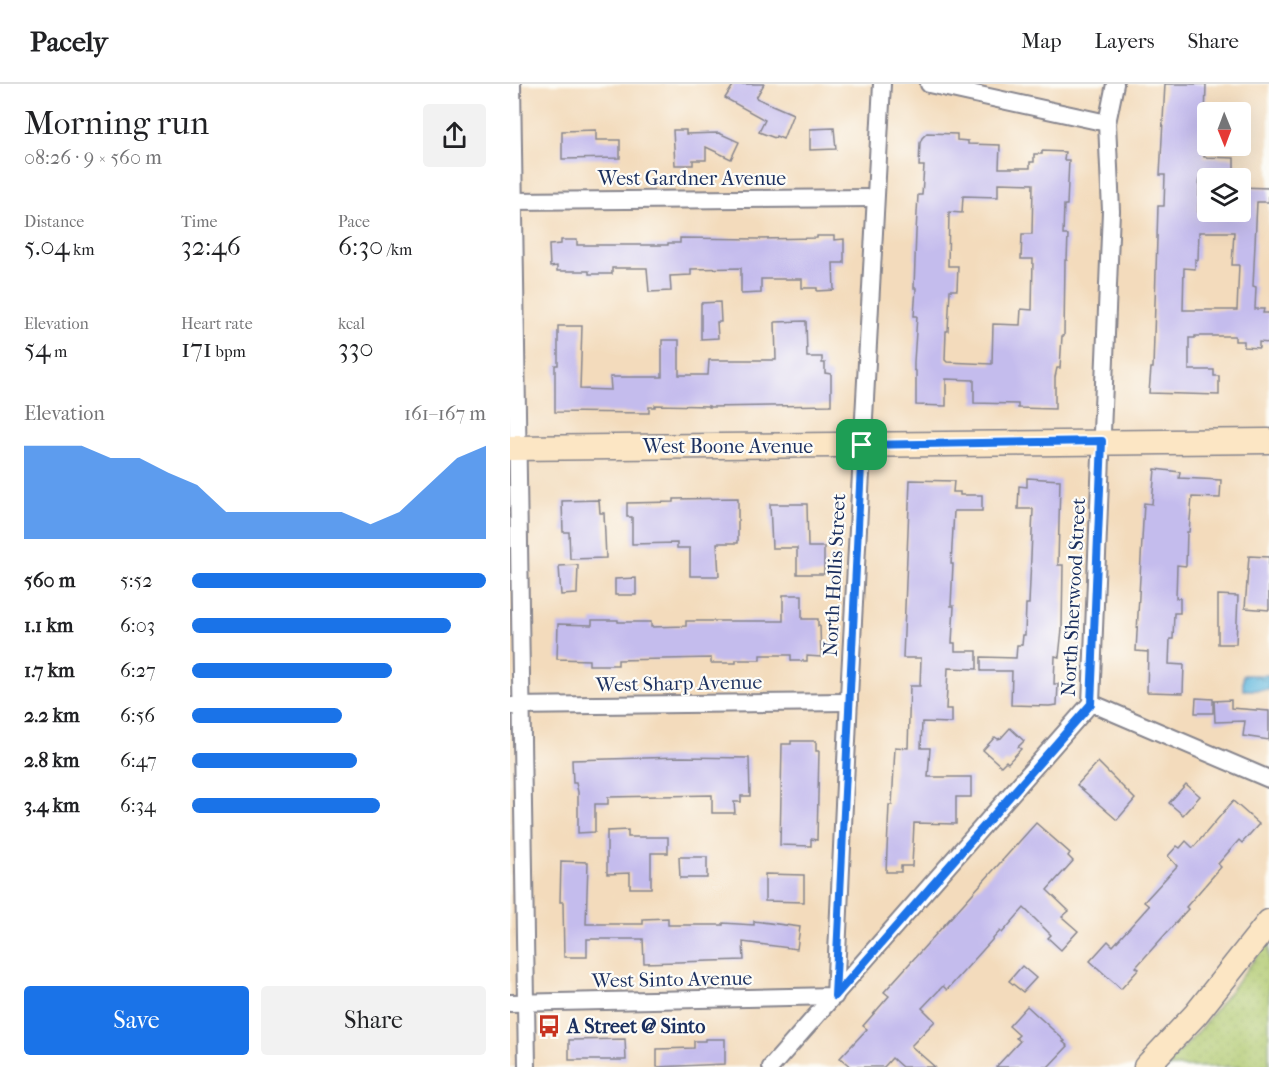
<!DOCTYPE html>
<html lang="en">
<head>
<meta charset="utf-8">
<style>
	:root { --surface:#fff; --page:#f2f2f2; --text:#202124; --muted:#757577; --line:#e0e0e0; --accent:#1a73e8 }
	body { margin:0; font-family:"IM FELL French Canon",serif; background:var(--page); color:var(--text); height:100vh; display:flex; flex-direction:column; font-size:22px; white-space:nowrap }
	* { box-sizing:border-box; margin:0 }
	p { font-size:20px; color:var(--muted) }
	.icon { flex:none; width:33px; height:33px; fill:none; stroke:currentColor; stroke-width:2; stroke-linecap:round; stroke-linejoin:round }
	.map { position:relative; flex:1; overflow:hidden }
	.panel { display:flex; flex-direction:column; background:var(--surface); width:510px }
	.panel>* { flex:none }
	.needle { width:39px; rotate:179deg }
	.fabs { position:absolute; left:687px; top:18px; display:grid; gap:12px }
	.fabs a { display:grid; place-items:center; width:54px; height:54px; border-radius:6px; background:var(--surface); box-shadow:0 6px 24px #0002; font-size:30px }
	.pin { position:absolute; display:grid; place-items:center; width:51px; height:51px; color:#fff; margin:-26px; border-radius:12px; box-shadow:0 3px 9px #0006 }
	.round { display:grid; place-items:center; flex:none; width:63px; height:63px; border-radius:6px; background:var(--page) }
	.headline { display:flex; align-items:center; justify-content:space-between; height:102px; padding:0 24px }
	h1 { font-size:33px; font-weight:600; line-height:45px }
	.metrics { display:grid; grid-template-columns:repeat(3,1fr); gap:9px; height:102px; padding:6px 24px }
	.metrics div { display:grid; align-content:center }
	.metrics b { font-size:26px; font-weight:600 }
	.metrics small { font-size:16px; font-weight:400 }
	.metrics p { font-size:16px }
	.chart { height:168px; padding:12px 24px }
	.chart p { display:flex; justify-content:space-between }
	.chart svg { width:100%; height:108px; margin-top:6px; fill:var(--accent); opacity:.7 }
	.action { display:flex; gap:12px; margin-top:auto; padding:12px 24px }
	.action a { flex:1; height:69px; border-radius:6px; background:var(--accent); color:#fff; font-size:24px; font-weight:600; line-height:69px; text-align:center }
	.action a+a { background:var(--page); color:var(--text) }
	ul { padding:0 24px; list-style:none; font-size:20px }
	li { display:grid; grid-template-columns:96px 72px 1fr; align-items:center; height:45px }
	li i { height:15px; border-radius:8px; background:var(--accent) }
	header { display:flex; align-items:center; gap:36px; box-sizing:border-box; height:84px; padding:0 30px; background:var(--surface); border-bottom:2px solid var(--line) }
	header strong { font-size:28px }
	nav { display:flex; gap:33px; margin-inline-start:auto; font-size:21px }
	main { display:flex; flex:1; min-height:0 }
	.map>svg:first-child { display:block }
	.park { fill:url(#park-dots); stroke:#647b65; stroke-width:1.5 }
	.water { fill:url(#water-ripples); stroke:#3e739e; stroke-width:1.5 }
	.building { fill:#c4bced; fill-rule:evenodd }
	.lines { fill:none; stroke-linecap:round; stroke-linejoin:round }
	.street-casing { stroke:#87858d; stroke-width:20 }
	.secondary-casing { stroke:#87858d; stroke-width:27 }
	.street { stroke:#fff; stroke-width:16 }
	.secondary { stroke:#fce6c4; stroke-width:24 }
	.route-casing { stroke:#fff; stroke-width:12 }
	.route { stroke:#1a73e8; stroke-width:8 }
	.labels { text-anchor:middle; stroke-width:4.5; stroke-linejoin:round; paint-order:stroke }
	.street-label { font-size:20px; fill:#1b2f5e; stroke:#fdfcf7 }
	.poi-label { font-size:20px; font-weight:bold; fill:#1b2f5e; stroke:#fdfcf7; text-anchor:start }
</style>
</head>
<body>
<header>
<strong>Pacely</strong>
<nav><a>Map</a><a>Layers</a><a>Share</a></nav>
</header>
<main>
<section class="panel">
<div class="headline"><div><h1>Morning run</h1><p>08:26 · 9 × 560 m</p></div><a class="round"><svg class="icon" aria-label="share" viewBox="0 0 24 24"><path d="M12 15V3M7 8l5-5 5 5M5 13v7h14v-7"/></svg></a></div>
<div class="metrics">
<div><p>Distance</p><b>5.04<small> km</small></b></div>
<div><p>Time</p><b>32:46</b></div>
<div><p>Pace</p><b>6:30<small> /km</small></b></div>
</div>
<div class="metrics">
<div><p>Elevation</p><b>54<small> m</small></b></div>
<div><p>Heart rate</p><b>171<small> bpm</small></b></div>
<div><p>kcal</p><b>330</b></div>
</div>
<div class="chart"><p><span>Elevation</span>161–167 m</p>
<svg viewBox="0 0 160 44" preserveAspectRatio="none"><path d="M0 44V6L10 6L20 6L30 11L40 11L50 17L60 22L70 33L80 33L90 33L100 33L110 33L120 38L130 33L140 22L150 11L160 6V44z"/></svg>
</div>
<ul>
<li><b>560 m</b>5:52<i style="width:100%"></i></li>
<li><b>1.1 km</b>6:03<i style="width:88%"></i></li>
<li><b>1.7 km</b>6:27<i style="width:68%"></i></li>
<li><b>2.2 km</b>6:56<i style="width:51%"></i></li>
<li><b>2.8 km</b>6:47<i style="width:56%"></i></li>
<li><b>3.4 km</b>6:34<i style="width:64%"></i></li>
</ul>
<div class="action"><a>Save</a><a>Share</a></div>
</section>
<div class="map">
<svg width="759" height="983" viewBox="0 0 759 983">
	<defs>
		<pattern id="park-dots" width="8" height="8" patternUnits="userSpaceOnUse" patternTransform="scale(1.5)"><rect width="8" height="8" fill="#aec76c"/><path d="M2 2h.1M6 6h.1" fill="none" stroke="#95ab60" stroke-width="1.8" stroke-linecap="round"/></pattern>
		<pattern id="water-ripples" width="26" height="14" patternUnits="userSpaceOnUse" patternTransform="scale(1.5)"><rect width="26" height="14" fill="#60b7dd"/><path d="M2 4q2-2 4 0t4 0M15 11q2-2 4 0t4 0" fill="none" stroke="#4e95b6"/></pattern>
	</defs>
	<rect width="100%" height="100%" fill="#fdfcf7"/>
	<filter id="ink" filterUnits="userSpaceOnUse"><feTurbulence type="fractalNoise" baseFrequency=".0167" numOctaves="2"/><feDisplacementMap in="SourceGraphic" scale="12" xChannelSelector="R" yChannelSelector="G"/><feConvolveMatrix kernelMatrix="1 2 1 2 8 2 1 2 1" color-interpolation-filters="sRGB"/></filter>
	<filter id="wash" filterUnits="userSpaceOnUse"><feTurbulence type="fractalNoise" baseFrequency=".008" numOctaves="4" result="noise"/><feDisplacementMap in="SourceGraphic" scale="24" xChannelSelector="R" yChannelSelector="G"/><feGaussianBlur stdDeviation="1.35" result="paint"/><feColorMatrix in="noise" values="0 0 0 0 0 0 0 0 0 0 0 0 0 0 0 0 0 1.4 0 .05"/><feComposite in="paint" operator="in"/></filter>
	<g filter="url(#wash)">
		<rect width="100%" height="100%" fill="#f3dbbc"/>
		<path class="park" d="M759 857V983H656L688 948Z"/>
		<rect class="water" x="733" y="591" width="26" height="15"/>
		<g id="blocks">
			<g class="building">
				<path d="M224 0H254L246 14 283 30 273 55 266 52 265 54 249 48 255 36 215 14Z"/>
				<path d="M655 0H696L694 73 724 74V89L690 88 688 128H730V103L759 104V118H747L743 202 746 203 745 225H754L753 229H759V259L749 258V264L734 263V257H725V252H685V254H679V286H704V292H709V311L639 309 641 284H643L648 122H654L655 91H650ZM689 148H724L722 181H729L727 226H673L674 184 685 185V175L688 176Z"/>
				<path d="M324 44 326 65 300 66V45Z"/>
				<path d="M86 46V56H110V74L52 75V47Z"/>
				<path d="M163 46H176V50L209 49 229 58 221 75 196 63V76H183V81H165Z"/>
				<path d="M417 49 447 50V56L458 57V60L490 61 489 84H520V78H524V70H532V67L555 68 554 76H559L557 121H554L553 151H558L557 176H555L554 252H552L550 284H547L545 293V325L508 324V320L464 319V296L436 295V322L406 321V287L404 286V278L407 232H404L406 204H404L406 148 408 111H412L414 82H409L410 59 412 54ZM488 99 523 100 522 150H512L511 175H523L522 226 511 225 510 241 483 240 482 280 437 278 435 276 436 247H438L440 206H447L448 182H438L439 128 452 129 453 112 488 113Z"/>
				<path d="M307 152H324V156L334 155V179H323L324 206 307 207V204H292V195H251V209L231 210V184L181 185V191L160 192 161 207 139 208 137 184H102V190H79V187H47V182L40 183 39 161 51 160V156H67V161H158V159H170V154L248 155 307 154Z"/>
				<path d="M210 218 211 238H207L208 254 191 255V219Z"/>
				<path d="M296 237 297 273H312V279H315V289L321 290V321L199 323V322L145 321V323H139V329L45 328V281H48V242H72L70 305 101 306 100 293H152V256H169V291H198L199 276H266L265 238Z"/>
				<path d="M645 385 670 388 669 394 711 396 710 414 682 413 679 448H677L676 482 667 481 666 514H670V529H664L663 555H660L659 580 674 581 673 609 637 608 638 568 626 567 634 419 642 420Z"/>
				<path d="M517 394 550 396 548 481H553L552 545 549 573 545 572 544 600H548L547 621 539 622 501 621 502 587H471V573L506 574 507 561H512L513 551H515L516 520H519L523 425H508L509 402 517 403Z"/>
				<path d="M400 396 444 397 443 408H450V411H472V427H444L441 480H443L441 522H444L442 559H445V567H467V585L438 584 436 625H442V639L412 638 411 664H420L418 693H461V713H446V740L404 739 402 782H391V788H376L379 721H382L385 663 398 664 400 602H410L411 574H393Z"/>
				<path d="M228 414V459H207L209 492H180V464H167V459L122 460V433H117V419L164 418V415Z"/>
				<path d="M89 416 90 429H94L96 474 60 475 59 448H53L52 417Z"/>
				<path d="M260 420H297L298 463H314V490H287V464H262Z"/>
				<path d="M739 472 759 473V526L735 524Z"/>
				<path d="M68 481 67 510 51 511 49 482Z"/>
				<path d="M126 494V511H105V495Z"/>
				<path d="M273 511H292V535H308V542H310L311 573 297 572V577H281V571H250V576H226V579H201V574L108 576V581H79V576L47 575 48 540 82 541V536H108V538H141V543L176 542V537H273Z"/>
				<path d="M708 511 728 512 726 560H708Z"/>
				<path d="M686 614 703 615V629H685Z"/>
				<path d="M721 616V624L759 627V656L733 652 735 637 705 638 704 617Z"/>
				<path d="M500 644 514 657 508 663 511 665 498 679 496 677 491 682 473 666 485 653 488 655 491 654Z"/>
				<path d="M281 657H306V667H309L307 756 301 755V762L270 761 272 660H281Z"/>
				<path d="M171 673 239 674 240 712H231V718H224L225 729H202V711L98 713V720H85V748L68 749V708L66 699H63L62 676Z"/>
				<path d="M588 678 625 715 607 736 567 701Z"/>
				<path d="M676 700 690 712 673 731 659 719Z"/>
				<path d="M723 717 749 740 732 759 729 756 708 780 711 783 676 823 678 825 626 883 629 885 611 905 580 877 598 857 603 862 639 822 634 818 667 782 658 772 667 762 670 764 676 757 683 764Z"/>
				<path d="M526 739 560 769 558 772 563 777 537 806 559 827 552 833 568 847 551 866 538 854 541 851 514 824 492 849 490 847 437 906 433 902 412 924 425 937 401 962 425 983H392L382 974 374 983H341L330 974 357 945 353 942 379 912 374 908Z"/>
				<path d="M118 746V753H158V769H141V804H120V789L97 790V747Z"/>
				<path d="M169 773H197V794H170Z"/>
				<path d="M51 777 78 778 76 840H133V835L158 834V841H213V839L244 841V837L290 843 287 865 233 858 234 876 134 879 133 855H77V873H54L53 818H50Z"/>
				<path d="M255 790 294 791V818L255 817Z"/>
				<path d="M512 882 526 894 513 908 499 897Z"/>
				<path d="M517 922 555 957 553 958 558 962 538 983H486L510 957 506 954 509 951 499 942Z"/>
				<path d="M115 955 116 976H59V956Z"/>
				<path d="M195 955H215V980L147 983V965L184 964V957H195Z"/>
			</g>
		</g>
	</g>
	<g filter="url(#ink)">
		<use href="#blocks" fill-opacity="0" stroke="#87858d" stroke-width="1.5"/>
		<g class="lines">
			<g class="street-casing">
				<g id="street">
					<path d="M2 0 17 983"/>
					<path d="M419 0 597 39"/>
					<path d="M0 117 365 114"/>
					<path d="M581 619 759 695"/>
					<path d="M1 622 339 618"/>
					<path d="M0 919 325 912 340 593 372 0"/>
					<path d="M261 983 581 619 601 127 597 39 605 0"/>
				</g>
			</g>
			<g class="secondary-casing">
				<g id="secondary">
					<path d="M0 364 759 357"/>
					<path d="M636 983 686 930 759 838"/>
				</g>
			</g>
			<use href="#street" class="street"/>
			<use href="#secondary" class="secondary"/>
		</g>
	</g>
	<g class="lines" filter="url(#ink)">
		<g class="route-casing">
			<path id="route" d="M592 357 581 620 325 912 352 361Z"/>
		</g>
		<use href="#route" class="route"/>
	</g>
	<defs>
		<g id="bus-bare" transform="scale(1.8)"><path d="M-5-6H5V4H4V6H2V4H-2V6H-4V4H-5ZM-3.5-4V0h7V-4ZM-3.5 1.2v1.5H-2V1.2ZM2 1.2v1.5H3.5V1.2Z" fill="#c8321e" stroke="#fdfcf7" stroke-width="2.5" paint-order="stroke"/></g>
	</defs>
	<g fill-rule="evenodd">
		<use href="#bus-bare" x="39" y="942"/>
	</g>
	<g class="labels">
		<g class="street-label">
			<text x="182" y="101">West Gardner Avenue</text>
			<text x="218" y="369">West Boone Avenue</text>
			<text transform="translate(324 491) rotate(-87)" y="7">North Hollis Street</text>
			<text transform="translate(563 513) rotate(-87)" y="7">North Sherwood Street</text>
			<text transform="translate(169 599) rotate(-1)" y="7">West Sharp Avenue</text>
			<text transform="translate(162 895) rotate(-1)" y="7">West Sinto Avenue</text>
		</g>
		<g class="poi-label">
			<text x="57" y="949">A Street @ Sinto</text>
		</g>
	</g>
</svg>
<div class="fabs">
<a><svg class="needle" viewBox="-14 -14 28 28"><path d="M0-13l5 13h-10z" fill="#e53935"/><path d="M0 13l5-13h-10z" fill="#757577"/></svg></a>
<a><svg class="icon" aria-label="layers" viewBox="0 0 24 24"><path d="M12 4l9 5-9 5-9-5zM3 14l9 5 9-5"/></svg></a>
</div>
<div class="pin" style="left:352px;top:361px;background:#1e9e55"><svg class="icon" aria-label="arrive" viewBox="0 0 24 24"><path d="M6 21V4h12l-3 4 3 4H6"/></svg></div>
</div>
</main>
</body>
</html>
